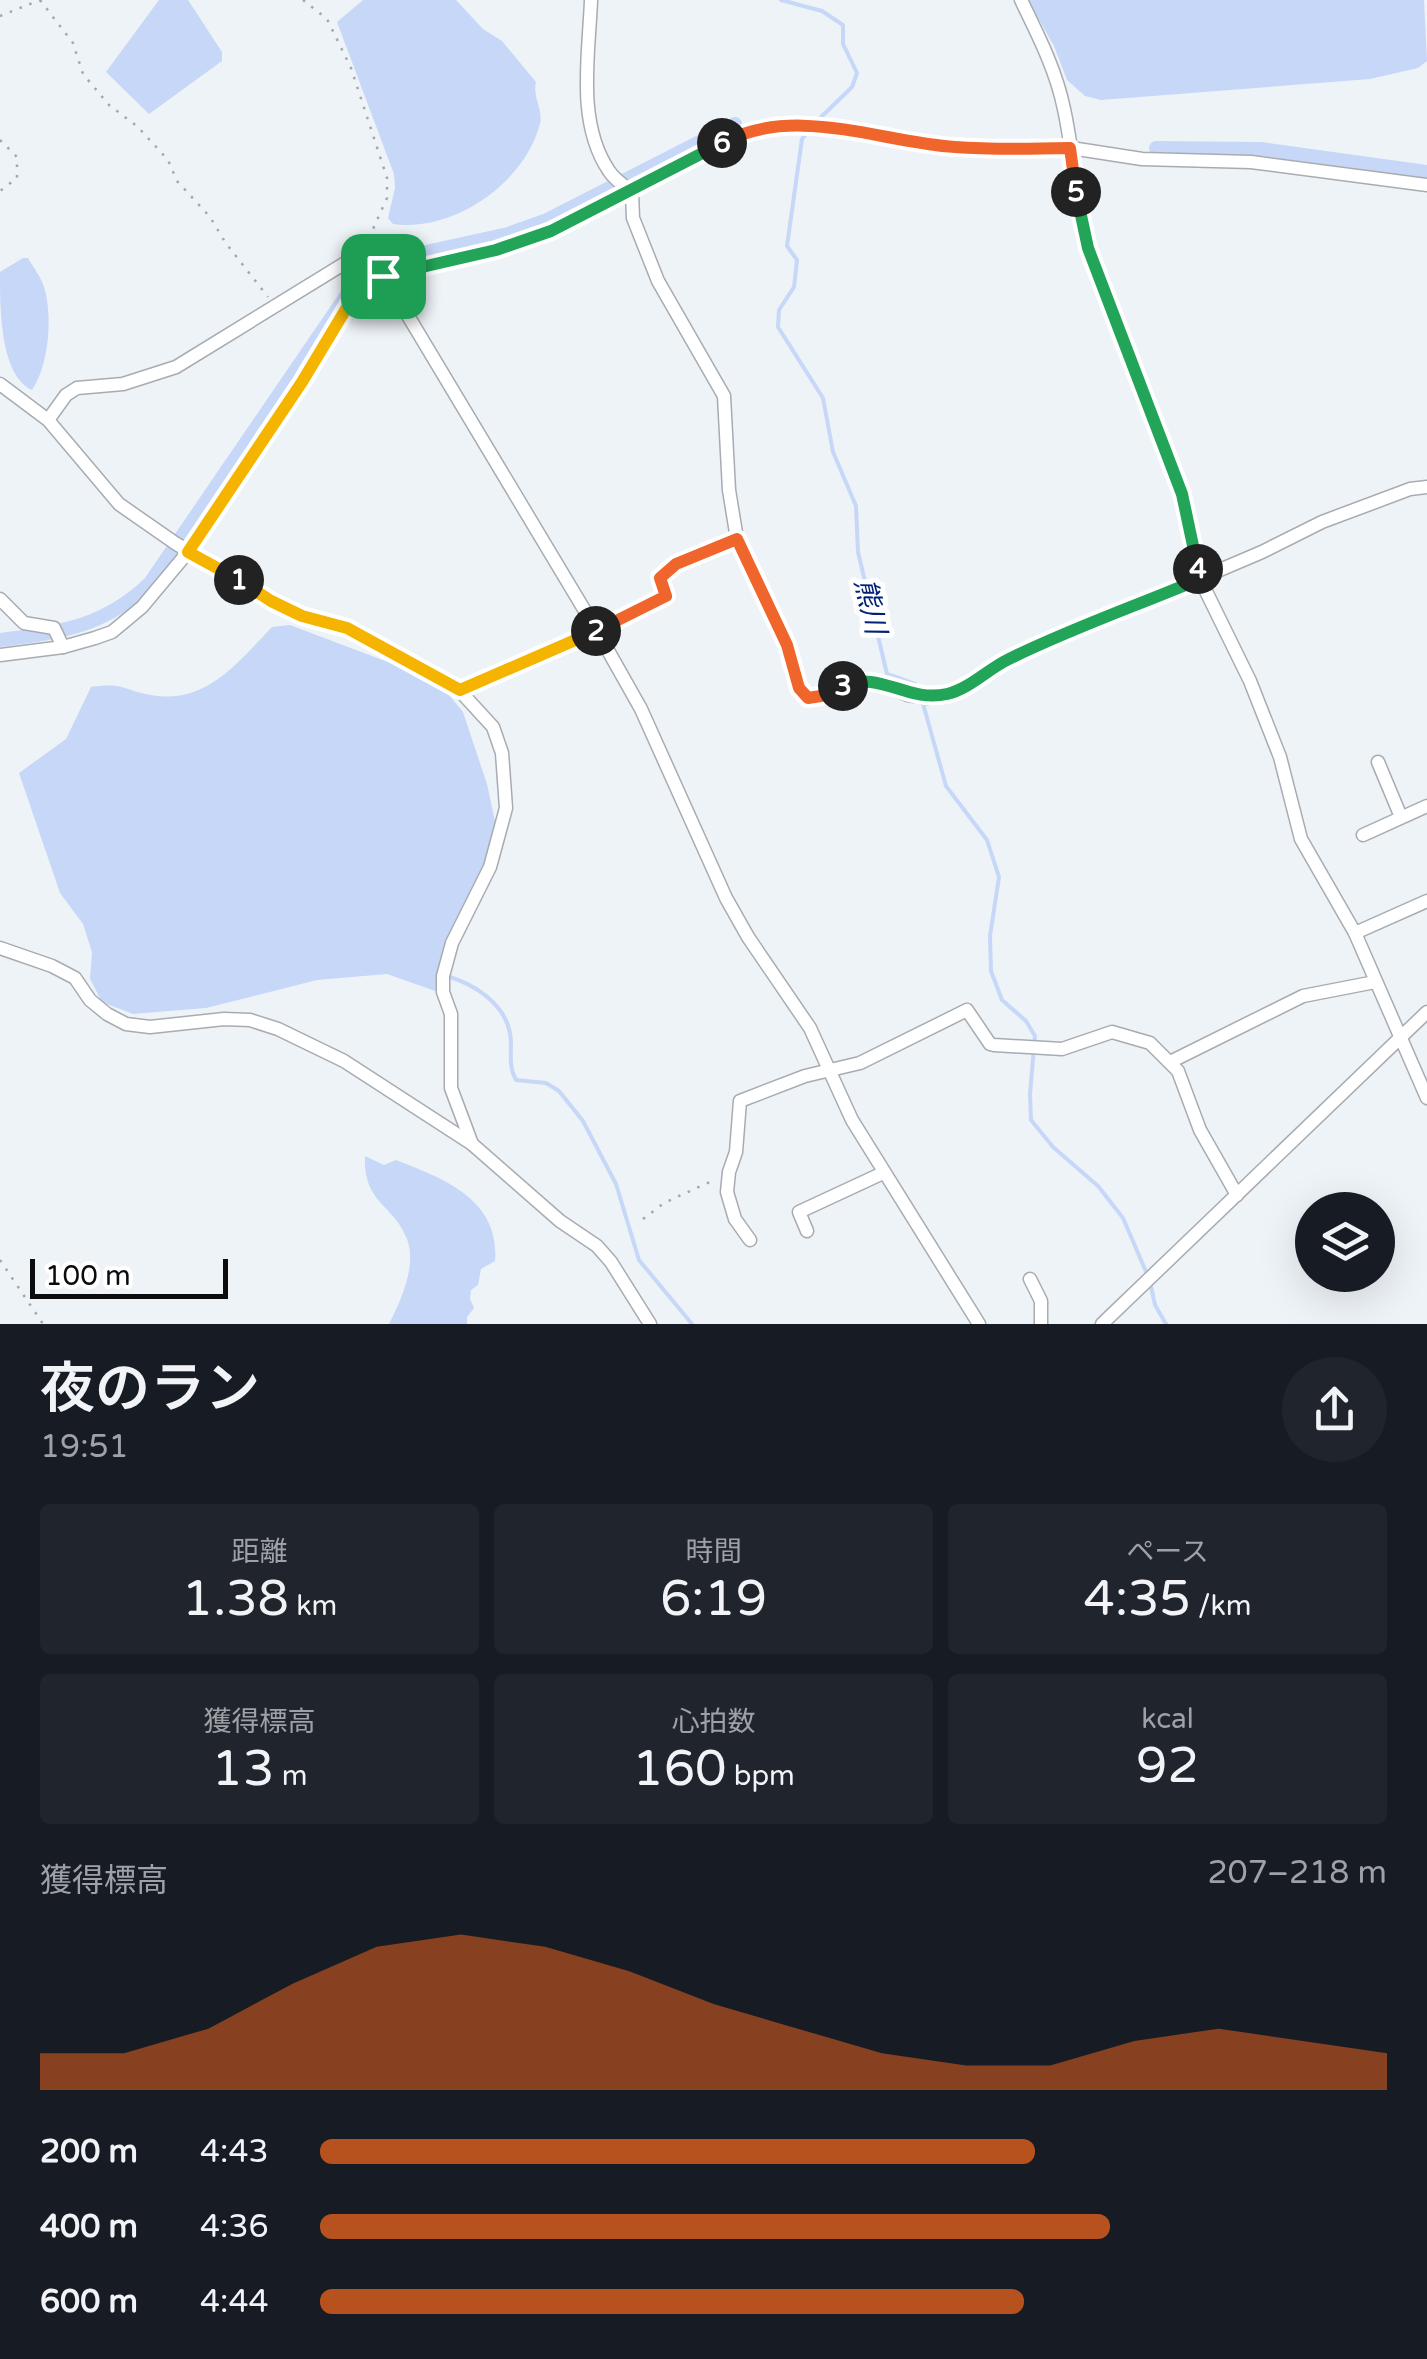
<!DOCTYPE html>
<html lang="ja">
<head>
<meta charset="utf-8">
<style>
	:root { --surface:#171b24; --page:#20242c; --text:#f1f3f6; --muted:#9ea1a6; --accent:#b7521f }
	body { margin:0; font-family:"Varela Round","Noto Sans JP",sans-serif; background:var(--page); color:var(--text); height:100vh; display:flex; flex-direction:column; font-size:38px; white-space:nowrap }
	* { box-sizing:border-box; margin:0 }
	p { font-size:32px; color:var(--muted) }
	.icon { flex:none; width:55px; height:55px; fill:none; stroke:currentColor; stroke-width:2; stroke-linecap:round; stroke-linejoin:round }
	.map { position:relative; height:1324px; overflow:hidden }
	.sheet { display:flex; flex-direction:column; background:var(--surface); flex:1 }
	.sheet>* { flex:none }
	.buttons { position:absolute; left:1295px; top:1192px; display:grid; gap:20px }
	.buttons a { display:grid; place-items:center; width:100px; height:100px; border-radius:50%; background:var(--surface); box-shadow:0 10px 40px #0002; font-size:50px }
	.scale { position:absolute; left:30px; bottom:25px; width:198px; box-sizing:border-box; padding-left:10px; border:5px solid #0a0c0d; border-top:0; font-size:28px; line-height:35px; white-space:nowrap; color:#0a0c0d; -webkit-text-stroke:8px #fff; paint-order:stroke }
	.pin { position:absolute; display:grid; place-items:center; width:85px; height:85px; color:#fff; margin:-42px; border-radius:20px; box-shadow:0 5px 15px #0006 }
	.km { position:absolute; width:50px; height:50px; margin:-25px; border-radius:50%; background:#222; color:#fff; font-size:28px; line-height:50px; text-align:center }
	.round { display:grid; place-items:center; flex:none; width:105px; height:105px; border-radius:52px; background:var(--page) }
	.summary { display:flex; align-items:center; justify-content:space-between; height:170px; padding:0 40px }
	h1 { font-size:55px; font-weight:600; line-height:75px }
	.stats { display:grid; grid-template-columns:repeat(3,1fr); gap:15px; height:170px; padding:10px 40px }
	.stats div { display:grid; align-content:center; border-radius:10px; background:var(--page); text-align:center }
	.stats b { font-size:50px; font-weight:600 }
	.stats small { font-size:28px; font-weight:400 }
	.stats p { font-size:28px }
	.chart { height:280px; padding:20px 40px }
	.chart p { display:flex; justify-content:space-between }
	.chart svg { width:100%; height:180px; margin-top:10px; fill:var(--accent); opacity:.7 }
	ul { padding:0 40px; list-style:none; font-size:32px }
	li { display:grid; grid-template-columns:160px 120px 1fr; align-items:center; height:75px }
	li i { height:25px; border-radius:12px; background:var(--accent) }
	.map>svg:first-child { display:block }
	.water { fill:#c6d7f7 }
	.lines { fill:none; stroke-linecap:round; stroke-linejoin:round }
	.stream { stroke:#c6d7f7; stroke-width:4 }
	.canal { stroke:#c6d7f7; stroke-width:14 }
	.minor-casing { stroke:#a8acb1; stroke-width:15 }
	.path { stroke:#a3a7ab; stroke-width:2.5; stroke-dasharray:2.5 8; stroke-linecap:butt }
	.minor { stroke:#fff; stroke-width:12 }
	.split-1-casing { stroke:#fff; stroke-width:20 }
	.split-2-casing { stroke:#fff; stroke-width:20 }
	.split-3-casing { stroke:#fff; stroke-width:20 }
	.split-4-casing { stroke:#fff; stroke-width:20 }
	.split-5-casing { stroke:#fff; stroke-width:20 }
	.split-6-casing { stroke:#fff; stroke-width:20 }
	.split-7-casing { stroke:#fff; stroke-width:20 }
	.split-1 { stroke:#f5b400; stroke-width:12 }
	.split-2 { stroke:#f5b400; stroke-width:12 }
	.split-3 { stroke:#f0652b; stroke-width:12 }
	.split-4 { stroke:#22a559; stroke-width:12 }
	.split-5 { stroke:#22a559; stroke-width:12 }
	.split-6 { stroke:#f0652b; stroke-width:12 }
	.split-7 { stroke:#22a559; stroke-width:12 }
	.labels { text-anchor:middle; stroke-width:10; stroke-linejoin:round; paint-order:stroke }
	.water-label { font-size:28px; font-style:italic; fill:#002176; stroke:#fff }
</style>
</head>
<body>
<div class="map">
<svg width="1427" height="1324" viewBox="0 0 1427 1324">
	<rect width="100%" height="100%" fill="#eef3f8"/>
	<g class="water">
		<path d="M159 0H188L222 52V61L149 114 106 72Z"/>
		<path d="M363 0H456L483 29 502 41 536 82C532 98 545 111 539 127 522 185 453 232 393 224L388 218 395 188 394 174 337 22Z"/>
		<path d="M1028 0H1424L1427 61 1418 68 1370 79 1101 100 1085 96 1067 80 1054 46Z"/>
		<path d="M23 258H28C33 267 41 277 44 287 53 316 49 365 32 390 0 375 0 309 0 272Z"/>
		<path d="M290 625 422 675 449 695 463 712 487 784 496 826 490 858 441 993 387 974 317 980 206 1008 133 1014 102 1002 90 979 92 952 83 924 60 893 19 773 66 739 91 687C125 682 122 690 151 695 206 705 238 662 272 627Z"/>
		<path d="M365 1156 384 1165 396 1160C445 1179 500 1200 495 1261L481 1269 478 1285 471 1290 470 1299 474 1308 467 1317V1324H389C401 1301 417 1265 407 1239 393 1203 363 1204 365 1156Z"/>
	</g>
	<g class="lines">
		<g class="stream">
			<path d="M781 0 822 11 843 25V44L857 73 852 87 815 123"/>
			<path d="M809 130 802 139 787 246 797 260 794 287 779 310 778 327 823 398 833 452 856 506 858 552 887 674 915 684 918 691"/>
			<path d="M922 700 946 786 987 840 999 877 990 936 991 971 1002 1000 1026 1021 1035 1036 1030 1094 1031 1120 1053 1147 1098 1186 1123 1218 1147 1274"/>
			<path d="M447 976C473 984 504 1002 510 1033 513 1050 507 1064 516 1080L546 1083 559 1091 583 1121 616 1184 639 1260 692 1324"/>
			<path d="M1150 1282 1155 1305 1166 1324"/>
		</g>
		<g class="canal">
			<path d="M1156 148 1261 149 1427 172"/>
			<path d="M0 640C61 632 104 627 150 583L353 286 385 261 508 234 547 220 735 124"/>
		</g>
		<g class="minor-casing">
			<g id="minor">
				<path d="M591 0C589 55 576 122 609 171 614 179 624 186 632 192L633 218 658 281 724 396 729 490 737 539 787 645 799 688 808 698 821 697 857 680 875 681 908 695 928 698 952 693 1006 661 1262 552 1322 522 1410 489 1427 487"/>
				<path d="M1021 0C1038 35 1056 70 1064 109 1074 155 1076 202 1087 248L1182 494 1200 579 1250 681 1280 757 1301 839 1355 933 1427 1098"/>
				<path d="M0 384 48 420 119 504 175 543 271 601 302 615 347 627 460 691 493 727 502 753 506 808 490 867 452 943 443 976V992L451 1014V1088L472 1144"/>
				<path d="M48 420 66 395 77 388 123 384 176 367 368 249 597 631 641 709 726 898 748 937 810 1028 852 1120 979 1324"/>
				<path d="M0 599 24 623 54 628 63 647"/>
				<path d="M0 655 63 647 95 638 112 632 142 607 188 552 303 383 349 304 376 280 420 265 496 250 551 231 751 131 774 126 804 124 955 147 1071 148 1142 159 1251 162 1427 185"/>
				<path d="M1378 762 1401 817"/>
				<path d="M1363 835 1427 806"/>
				<path d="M1355 933 1427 901"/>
				<path d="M0 948 52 966 75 978 90 1000 107 1014 126 1024 150 1027 224 1019 250 1020 278 1029 344 1061 472 1144 560 1221 597 1246 611 1262 650 1324"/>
				<path d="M1170 1062 1303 996 1375 982"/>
				<path d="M807 1231 799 1212 883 1173"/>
				<path d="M750 1240 735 1219 727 1192 729 1172 736 1152 740 1101 805 1076 860 1063 967 1010 990 1044 994 1045 1062 1049 1112 1032 1150 1043 1178 1071 1200 1130 1237 1195"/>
				<path d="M1030 1279 1041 1301V1324"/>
				<path d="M1102 1324 1427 1012"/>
			</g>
		</g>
		<g class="path">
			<path d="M40 0 73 43 83 74 109 105 138 127 168 160 177 181 210 217 225 242 268 297"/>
			<path d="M303 0 327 19 351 68 387 178V198L369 238"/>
			<path d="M0 16 40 0"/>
			<path d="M0 140 17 157V178L0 191"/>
			<path d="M608 626 666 596 661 578 675 564 723 543"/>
			<path d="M470 686 587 636"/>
			<path d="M643 1219 664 1203 714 1180"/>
			<path d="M0 1260 43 1324"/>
		</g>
		<use href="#minor" class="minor"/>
	</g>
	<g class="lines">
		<g class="split-1-casing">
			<path id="split-1" d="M239 580 188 552 302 382 349 304 383 276"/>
		</g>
		<g class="split-2-casing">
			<path id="split-2" d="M239 580 271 601 302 616 347 628 460 690 596 631"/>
		</g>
		<g class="split-3-casing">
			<path id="split-3" d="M596 631 666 596 660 578 676 564 737 539 787 645 799 688 808 698 821 696 843 686"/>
		</g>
		<g class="split-4-casing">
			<path id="split-4" d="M843 686C880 670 907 703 947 694 969 689 987 670 1007 660 1069 629 1136 606 1200 579L1198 569"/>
		</g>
		<g class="split-5-casing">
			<path id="split-5" d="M1076 192 1088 248 1182 494 1198 569"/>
		</g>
		<g class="split-6-casing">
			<path id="split-6" d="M722 143C795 104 879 142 955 147 993 150 1032 149 1070 148L1076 192"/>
		</g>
		<g class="split-7-casing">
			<path id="split-7" d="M383 276 496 250 551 231 722 143"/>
		</g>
		<use href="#split-1" class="split-1"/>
		<use href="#split-2" class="split-2"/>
		<use href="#split-3" class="split-3"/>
		<use href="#split-4" class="split-4"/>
		<use href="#split-5" class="split-5"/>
		<use href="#split-6" class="split-6"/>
		<use href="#split-7" class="split-7"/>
	</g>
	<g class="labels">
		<g class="water-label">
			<text transform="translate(871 606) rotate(77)" y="10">熊川</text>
		</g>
	</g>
</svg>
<div class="buttons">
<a><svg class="icon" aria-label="layers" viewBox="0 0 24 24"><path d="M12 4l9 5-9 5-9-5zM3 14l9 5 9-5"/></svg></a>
</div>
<div class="scale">100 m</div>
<div class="pin" style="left:383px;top:276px;background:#1e9e55"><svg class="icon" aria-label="arrive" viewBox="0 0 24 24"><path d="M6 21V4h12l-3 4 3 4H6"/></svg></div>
<b class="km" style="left:239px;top:580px">1</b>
<b class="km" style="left:596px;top:631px">2</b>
<b class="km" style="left:843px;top:686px">3</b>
<b class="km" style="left:1198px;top:569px">4</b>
<b class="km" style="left:1076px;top:192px">5</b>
<b class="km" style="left:722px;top:143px">6</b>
</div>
<section class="sheet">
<div class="summary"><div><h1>夜のラン</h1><p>19:51</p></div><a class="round"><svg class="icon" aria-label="share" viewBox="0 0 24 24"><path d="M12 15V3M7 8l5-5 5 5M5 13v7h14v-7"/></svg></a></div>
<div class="stats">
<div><p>距離</p><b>1.38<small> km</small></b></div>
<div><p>時間</p><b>6:19</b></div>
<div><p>ペース</p><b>4:35<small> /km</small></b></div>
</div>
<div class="stats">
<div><p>獲得標高</p><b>13<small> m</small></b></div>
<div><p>心拍数</p><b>160<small> bpm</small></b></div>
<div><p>kcal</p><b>92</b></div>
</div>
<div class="chart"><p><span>獲得標高</span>207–218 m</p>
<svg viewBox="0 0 160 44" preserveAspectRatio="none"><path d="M0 44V35L10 35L20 29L30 18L40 9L50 6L60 9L70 15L80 23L90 29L100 35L110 38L120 38L130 32L140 29L150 32L160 35V44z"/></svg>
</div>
<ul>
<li><b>200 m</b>4:43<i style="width:67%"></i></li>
<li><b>400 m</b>4:36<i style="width:74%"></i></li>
<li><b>600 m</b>4:44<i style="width:66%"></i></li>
</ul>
</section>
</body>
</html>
